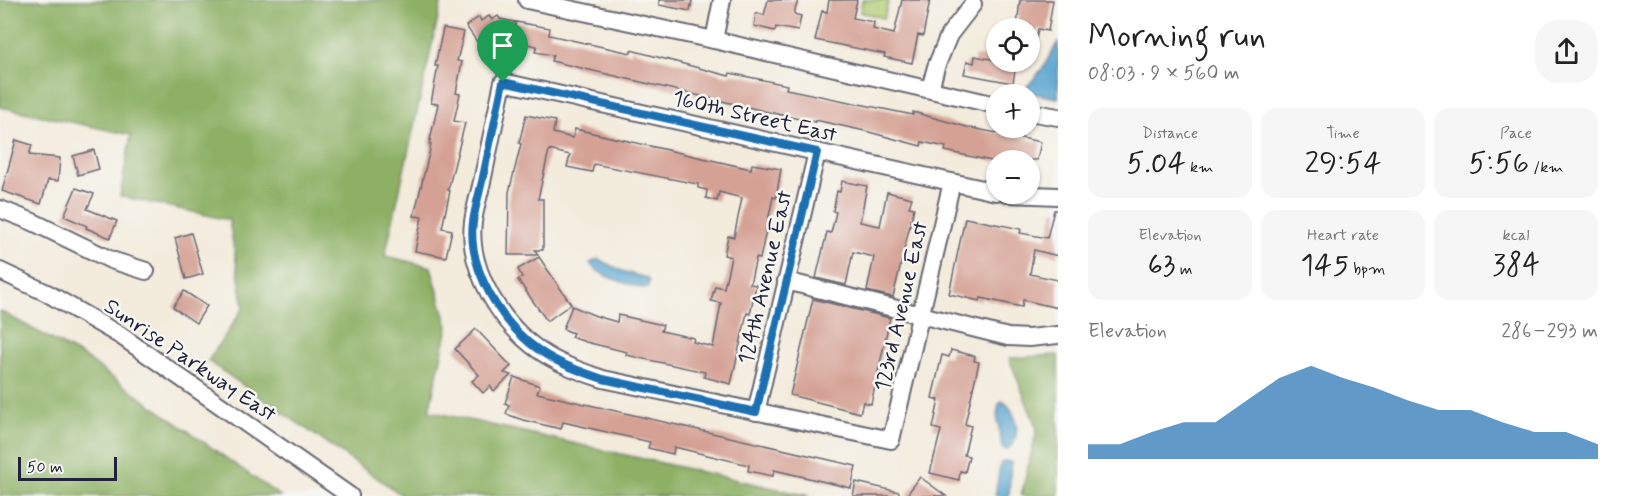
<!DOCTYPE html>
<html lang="en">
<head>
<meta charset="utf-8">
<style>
	:root { --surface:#fff; --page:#f6f6f6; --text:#222; --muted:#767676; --accent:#1f6fb2 }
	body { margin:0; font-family:Mynerve,sans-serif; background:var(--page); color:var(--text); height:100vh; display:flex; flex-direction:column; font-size:22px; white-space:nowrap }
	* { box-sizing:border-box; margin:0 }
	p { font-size:20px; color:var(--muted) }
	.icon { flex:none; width:33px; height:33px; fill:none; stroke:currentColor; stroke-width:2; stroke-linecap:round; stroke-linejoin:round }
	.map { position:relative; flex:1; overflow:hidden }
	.sheet { display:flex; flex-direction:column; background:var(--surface); width:570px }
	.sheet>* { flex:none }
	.buttons { position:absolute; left:986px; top:18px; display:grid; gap:12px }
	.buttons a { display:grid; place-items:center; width:54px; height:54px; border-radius:50%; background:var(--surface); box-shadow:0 2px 4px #0004; font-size:30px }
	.scale { position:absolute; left:18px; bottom:15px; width:99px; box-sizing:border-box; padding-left:6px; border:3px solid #22223b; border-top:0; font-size:16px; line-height:21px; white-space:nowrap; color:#22223b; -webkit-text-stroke:4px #f6f6f2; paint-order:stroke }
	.pin { position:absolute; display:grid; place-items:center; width:51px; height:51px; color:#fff; margin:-62px -26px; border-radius:50% 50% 50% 0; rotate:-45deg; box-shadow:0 0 6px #0007 }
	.pin .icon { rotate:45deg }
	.round { display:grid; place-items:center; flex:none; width:63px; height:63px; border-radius:24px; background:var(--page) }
	.overview { display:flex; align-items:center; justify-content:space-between; height:102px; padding:0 30px }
	h1 { font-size:33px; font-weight:600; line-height:45px }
	.metrics { display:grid; grid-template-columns:repeat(3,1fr); gap:9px; height:102px; padding:6px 30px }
	.metrics div { display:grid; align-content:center; border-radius:15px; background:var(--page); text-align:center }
	.metrics b { font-size:30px; font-weight:600 }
	.metrics small { font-size:16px; font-weight:400 }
	.metrics p { font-size:16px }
	.chart { height:168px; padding:12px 30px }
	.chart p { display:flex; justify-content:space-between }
	.chart svg { width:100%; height:108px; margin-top:6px; fill:var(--accent); opacity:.7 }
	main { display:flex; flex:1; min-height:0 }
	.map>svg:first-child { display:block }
	.green { fill:#b2cd73; stroke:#6a7857; stroke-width:1.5 }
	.forest { fill:#8db065; stroke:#586950; stroke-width:1.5 }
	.water { fill:#55a2ce; stroke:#3c6284; stroke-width:1.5 }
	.building { fill:#d5a194 }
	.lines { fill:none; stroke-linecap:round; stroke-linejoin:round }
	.minor-casing { stroke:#6b6873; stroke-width:20 }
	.minor { stroke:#fff; stroke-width:16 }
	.route-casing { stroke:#fff; stroke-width:12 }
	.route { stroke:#1f6fb2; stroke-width:8 }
	.labels { text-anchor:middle; stroke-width:5; stroke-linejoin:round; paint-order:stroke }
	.street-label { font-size:22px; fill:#22223b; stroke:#f6f6f2 }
</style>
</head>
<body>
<main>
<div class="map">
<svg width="1058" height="496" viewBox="0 0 1058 496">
	<rect width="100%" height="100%" fill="#f6f6f2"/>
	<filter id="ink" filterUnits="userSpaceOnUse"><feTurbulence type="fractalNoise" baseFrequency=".0167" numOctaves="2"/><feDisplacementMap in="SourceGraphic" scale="12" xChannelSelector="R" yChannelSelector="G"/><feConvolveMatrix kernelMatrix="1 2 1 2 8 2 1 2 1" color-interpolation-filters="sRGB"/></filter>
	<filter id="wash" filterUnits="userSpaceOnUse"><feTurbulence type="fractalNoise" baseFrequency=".008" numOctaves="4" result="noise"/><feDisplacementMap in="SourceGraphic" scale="24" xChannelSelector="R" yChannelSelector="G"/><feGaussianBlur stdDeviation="1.35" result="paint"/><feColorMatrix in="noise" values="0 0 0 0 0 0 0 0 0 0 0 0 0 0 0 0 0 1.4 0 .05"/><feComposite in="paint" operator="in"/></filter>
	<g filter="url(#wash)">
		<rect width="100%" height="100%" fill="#f3ebdb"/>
		<path class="green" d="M862 0H889L884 18 860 12Z"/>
		<g class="forest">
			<path d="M0 0H442L385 256 431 267 448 327 429 411 809 496H403L208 361 244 307 229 220 120 196 131 135 0 107Z"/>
			<path d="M0 311 82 356 280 496H0Z"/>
			<path d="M1058 355V496H1021L1037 429 1009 358Z"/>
		</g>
		<g class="water">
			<path d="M1058 42V98L1031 93 1025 89 1042 69Z"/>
			<path d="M598 259 622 271 646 278 649 281 648 287 645 289C630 284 597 277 590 263Z"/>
			<path d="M1002 401C1018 409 1023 441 1006 450L1002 448 997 415 999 404Z"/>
			<path d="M1006 461 1011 462 1009 496H995L1000 466 1002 462Z"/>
		</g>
		<g id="blocks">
			<g class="building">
				<path d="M659 0H692L690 11 659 5Z"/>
				<path d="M768 0H798L794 14 801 16 798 31 776 27 775 31 754 26 756 13 764 15Z"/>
				<path d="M829 0H857L853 18 874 22 873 29 894 34 902 0H930L923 36 918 35 912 63 884 57 885 54 815 40 822 11 827 12Z"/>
				<path d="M1020 0H1053L1048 31 1038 29 1034 49 1029 48V28L1017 26Z"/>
				<path d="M489 16 492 20 498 16 500 19 515 22 480 46 466 26 479 17 481 21Z"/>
				<path d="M516 22 550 28 549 35 589 44 631 53V50L729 76 730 73 787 85 786 89 913 115V112L967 127 1041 142 1037 160H996V162L945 151 946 147 922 142 921 146 865 131 815 120V122L790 117 551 61 553 55 535 52 537 46 512 41Z"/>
				<path d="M443 28 464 32 457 61 462 62 456 93 460 94 454 121 465 123 448 190 450 191 442 228 452 230 446 257 415 251 422 217 414 216 431 145H429L438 104 431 103 438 66H435Z"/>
				<path d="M975 56 996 60V62L1016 64 1013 83 964 74 967 61 974 63Z"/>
				<path d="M526 115 555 121 553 133 573 138 575 129 751 169 752 164 781 169 776 198 773 197 760 259 756 258 750 284 756 285 750 314 747 313 731 384 704 377 705 372 626 355 627 352 586 342 571 337 573 333 563 329 572 306 596 316 617 322 618 315 663 325 661 331 694 338 693 342 713 347 721 303 711 301 715 286 724 288 731 257 724 255 728 236 734 237 742 198 719 192 717 201 706 198 707 190 698 188V184L594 164 592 172 567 167 570 155 549 150 538 199H543V250H535L538 255H508L509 192 521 144 519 143Z"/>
				<path d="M16 140 32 145 29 155 60 158 58 181 48 180 41 204 2 191Z"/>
				<path d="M94 150 99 169 78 175 73 156Z"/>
				<path d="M842 181 867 186 860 222 880 226 887 192 912 198 909 207 914 208 893 297 867 291 874 257 853 252 846 285 816 278 827 232 831 233 836 212 833 211 837 191 840 192Z"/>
				<path d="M76 188 94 194 87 209 117 221 110 238 86 228 87 226 64 216Z"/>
				<path d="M1054 210H1058V256L1034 250 1030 274 1058 280V308L1023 300 1022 307 981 298 980 301 949 294 965 218 1021 229 1020 233 1047 238Z"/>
				<path d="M191 233 203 274 186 279 175 238Z"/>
				<path d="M539 257 571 304 547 321 518 280 522 277 518 269Z"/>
				<path d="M184 291 207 306 196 323 173 307Z"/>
				<path d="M813 299 890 318 871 404 863 402 860 413 790 395Z"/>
				<path d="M476 329 511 366 504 373 511 375 494 391 490 386 483 393 472 381 479 375 455 349Z"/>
				<path d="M951 350 975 356 974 361 979 362 965 424 971 426 964 455 969 456 965 472 960 471 959 480 930 473 941 430 933 428 939 400 932 398 942 355 949 357Z"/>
				<path d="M514 377 540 386 537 393 856 466 851 488 774 470 773 476 748 471 749 465 674 447 673 454 648 448 650 442 563 422 561 429 523 420 506 414 509 405 505 403Z"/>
				<path d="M920 477 946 496H906Z"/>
				<path d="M856 482 899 492V496H853Z"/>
			</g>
		</g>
	</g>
	<g filter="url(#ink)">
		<use href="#blocks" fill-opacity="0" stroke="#6b6873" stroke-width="1.5"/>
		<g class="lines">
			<g class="minor-casing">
				<g id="minor">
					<path d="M527 0 714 40 996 105"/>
					<path d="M714 40 722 0"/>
					<path d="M930 89 936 67 949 35 973 4"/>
					<path d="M1029 112 1058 117"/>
					<path d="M952 182 891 440 603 379C582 372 559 364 540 351 502 325 467 270 473 222 475 207 480 192 483 177 490 145 496 114 503 82L996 192"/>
					<path d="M1007 194 1058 196"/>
					<path d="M0 209 33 222 111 260 146 271"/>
					<path d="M0 271 47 293 121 336 350 496"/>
					<path d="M786 281 1008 337 1029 338 1058 335"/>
					<path d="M756 412 817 152"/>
				</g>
			</g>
			<use href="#minor" class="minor"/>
		</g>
	</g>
	<g class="lines" filter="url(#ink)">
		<g class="route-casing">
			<path id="route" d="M503 82 817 152 756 412 603 379C582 372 559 364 540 351 502 325 467 269 473 222 475 207 480 191 483 177 490 145 496 114 503 82Z"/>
		</g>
		<use href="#route" class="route"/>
	</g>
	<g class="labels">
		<g class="street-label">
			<text transform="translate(755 115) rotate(13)" y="8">160th Street East</text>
			<text transform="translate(764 277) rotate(-77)" y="8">124th Avenue East</text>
			<text transform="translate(900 306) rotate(-77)" y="8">123rd Avenue East</text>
			<text transform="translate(191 359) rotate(34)" y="8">Sunrise Parkway East</text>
		</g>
	</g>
</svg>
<div class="buttons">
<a><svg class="icon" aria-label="locate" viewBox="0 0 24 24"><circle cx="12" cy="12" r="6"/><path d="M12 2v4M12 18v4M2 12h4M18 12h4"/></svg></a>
<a>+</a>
<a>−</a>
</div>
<div class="scale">50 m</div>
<div class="pin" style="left:503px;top:82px;background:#1e9e55"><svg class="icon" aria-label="arrive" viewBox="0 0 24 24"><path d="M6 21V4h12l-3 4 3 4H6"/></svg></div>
</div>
<section class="sheet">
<div class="overview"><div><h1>Morning run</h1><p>08:03 · 9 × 560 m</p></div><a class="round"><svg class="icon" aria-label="share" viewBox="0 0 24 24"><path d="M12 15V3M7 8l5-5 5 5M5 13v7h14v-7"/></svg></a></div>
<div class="metrics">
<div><p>Distance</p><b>5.04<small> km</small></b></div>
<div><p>Time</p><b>29:54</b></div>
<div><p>Pace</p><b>5:56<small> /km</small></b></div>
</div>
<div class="metrics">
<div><p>Elevation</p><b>63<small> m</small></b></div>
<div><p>Heart rate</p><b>145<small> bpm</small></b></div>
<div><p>kcal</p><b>384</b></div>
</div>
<div class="chart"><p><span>Elevation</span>286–293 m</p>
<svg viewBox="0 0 160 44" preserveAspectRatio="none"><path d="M0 44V38L10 38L20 33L30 29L40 29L50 20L60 11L70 6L80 11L90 15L100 20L110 24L120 24L130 29L140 33L150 33L160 38V44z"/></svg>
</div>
</section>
</main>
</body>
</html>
